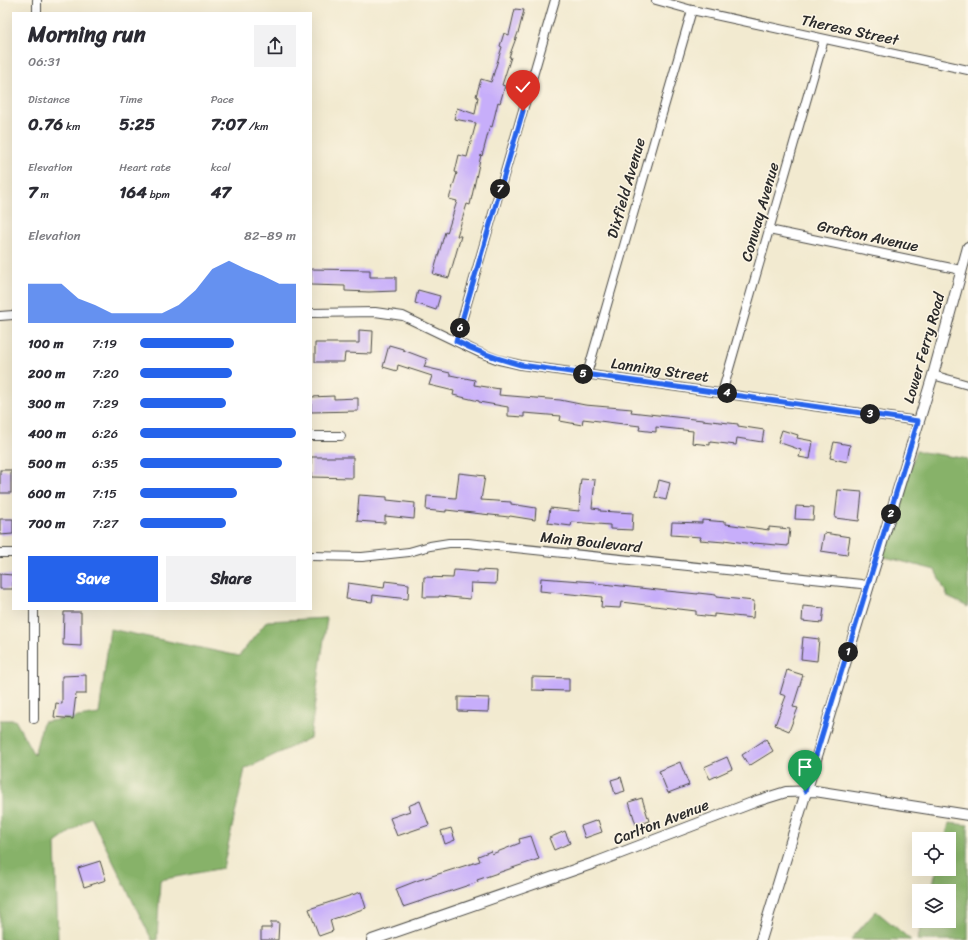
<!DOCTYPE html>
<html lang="en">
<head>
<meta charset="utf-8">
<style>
	:root { --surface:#fff; --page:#f2f2f3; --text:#2b2b33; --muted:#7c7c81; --accent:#2563eb }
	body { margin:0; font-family:Sriracha,sans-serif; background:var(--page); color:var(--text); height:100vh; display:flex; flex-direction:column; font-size:15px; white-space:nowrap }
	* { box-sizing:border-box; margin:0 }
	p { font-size:13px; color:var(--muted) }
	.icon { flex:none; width:22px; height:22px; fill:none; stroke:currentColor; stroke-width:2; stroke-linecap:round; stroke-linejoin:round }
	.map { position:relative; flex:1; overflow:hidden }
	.details { position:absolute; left:12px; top:12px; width:300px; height:598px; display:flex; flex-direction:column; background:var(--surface); border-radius:0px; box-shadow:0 4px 16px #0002 }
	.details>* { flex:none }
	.buttons { position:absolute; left:912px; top:832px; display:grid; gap:8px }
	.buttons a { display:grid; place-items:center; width:44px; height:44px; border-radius:0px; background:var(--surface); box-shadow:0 4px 16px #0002; font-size:20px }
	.pin { position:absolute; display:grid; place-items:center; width:34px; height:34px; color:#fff; margin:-41px -17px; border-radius:50% 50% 50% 0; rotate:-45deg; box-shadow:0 0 4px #0007 }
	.pin .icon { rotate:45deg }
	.km { position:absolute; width:20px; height:20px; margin:-10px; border-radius:50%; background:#222; color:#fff; font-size:11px; line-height:20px; text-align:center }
	.round { display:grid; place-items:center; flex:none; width:42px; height:42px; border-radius:0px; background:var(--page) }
	.head { display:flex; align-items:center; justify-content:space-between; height:68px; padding:0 16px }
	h1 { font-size:22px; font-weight:800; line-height:30px }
	.stats { display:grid; grid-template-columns:repeat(3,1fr); gap:6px; height:68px; padding:4px 16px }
	.stats div { display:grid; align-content:center }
	.stats b { font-size:17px; font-weight:800 }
	.stats small { font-size:11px; font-weight:400 }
	.stats p { font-size:11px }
	.chart { height:112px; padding:8px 16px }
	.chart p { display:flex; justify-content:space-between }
	.chart svg { width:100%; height:72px; margin-top:4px; fill:var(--accent); opacity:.7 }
	.primary-button { display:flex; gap:8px; margin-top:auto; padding:8px 16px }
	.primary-button a { flex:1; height:46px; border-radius:0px; background:var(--accent); color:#fff; font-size:16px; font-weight:800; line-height:46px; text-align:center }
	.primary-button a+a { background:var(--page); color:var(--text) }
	ul { padding:0 16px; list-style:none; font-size:13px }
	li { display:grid; grid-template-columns:64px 48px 1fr; align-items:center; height:30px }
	li i { height:10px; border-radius:5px; background:var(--accent) }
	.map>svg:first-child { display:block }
	.forest { fill:#87b269; stroke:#596e4a }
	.building { fill:#c7aefa }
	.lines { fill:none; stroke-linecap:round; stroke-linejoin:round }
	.minor-casing { stroke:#494844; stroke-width:10 }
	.tertiary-casing { stroke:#494844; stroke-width:12 }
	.minor { stroke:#fff; stroke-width:8 }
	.tertiary { stroke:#fff; stroke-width:10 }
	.route-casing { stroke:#fff; stroke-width:8 }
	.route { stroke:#2563eb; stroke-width:5 }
	.labels { text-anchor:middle; stroke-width:3; stroke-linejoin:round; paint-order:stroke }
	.street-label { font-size:15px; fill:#2b2b2b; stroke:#fcf5e5 }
</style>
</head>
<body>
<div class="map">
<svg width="968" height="940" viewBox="0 0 968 940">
	<rect width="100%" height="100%" fill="#fcf5e5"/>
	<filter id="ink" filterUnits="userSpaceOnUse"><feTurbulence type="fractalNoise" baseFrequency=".025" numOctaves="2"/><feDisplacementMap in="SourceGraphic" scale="8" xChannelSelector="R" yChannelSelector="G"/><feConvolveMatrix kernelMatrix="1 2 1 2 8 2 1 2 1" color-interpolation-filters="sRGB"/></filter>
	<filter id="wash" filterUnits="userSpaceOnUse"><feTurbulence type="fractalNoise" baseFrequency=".012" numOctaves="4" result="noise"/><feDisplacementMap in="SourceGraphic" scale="16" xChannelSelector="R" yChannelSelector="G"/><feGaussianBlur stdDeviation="0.9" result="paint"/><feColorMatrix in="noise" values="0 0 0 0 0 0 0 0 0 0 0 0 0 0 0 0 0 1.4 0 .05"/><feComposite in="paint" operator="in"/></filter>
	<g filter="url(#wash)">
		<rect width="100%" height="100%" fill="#f2ead0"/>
		<g class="forest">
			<path d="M916 451 968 459V607L948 597 935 570 881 556Z"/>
			<path d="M327 618 310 738 245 769 223 868 160 880 157 940H152L91 817 55 843 58 940H0V720H15L34 755 43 722 99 714 110 629 239 656 267 621Z"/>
			<path d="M949 823 968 825V940H917L923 921H949V891H931L937 869H949V839H945Z"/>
			<path d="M876 911 911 940 851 939Z"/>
		</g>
		<g id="blocks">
			<g class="building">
				<path d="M515 9 524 10 519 30 509 57H511L502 85 505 86 500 103 498 102 492 127 490 126 482 156 481 155 470 205 467 204 457 236H461L449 278 433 274 445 232 447 233 457 201 449 199 457 173 455 172 459 155 467 157 476 123 454 119 457 108 475 114 478 97 476 96 481 79 491 82 502 47 500 46 504 33 509 35Z"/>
				<path d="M311 269 370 270V277H396V291L369 292 345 291V286L311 285Z"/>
				<path d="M418 290 440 296 436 310 415 303Z"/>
				<path d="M359 330 373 331 372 354 345 353 344 362H315V343H359Z"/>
				<path d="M389 345 403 349V350L427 359 424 367 450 373V375L475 380 474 385 500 389 499 395 560 400 585 405 632 409 631 412 738 424V426L764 430 762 442 737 438 736 445 710 442V445L692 443 693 431 656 427V432L639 430 640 426 583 419 582 425 560 421 561 416 524 413V417L508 416V407L479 402V401L453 395 454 391 429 385 432 376 398 365 397 371 383 367Z"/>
				<path d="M334 396V399L358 398V411L311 412V397Z"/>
				<path d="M782 430 798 435 797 438 813 441 810 459 799 457 801 450 778 442Z"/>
				<path d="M834 442 850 445 847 462 830 458Z"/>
				<path d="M311 457H353V478L311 477Z"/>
				<rect x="0" y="470" width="11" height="23"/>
				<path d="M459 473 485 476 481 500 511 502V504L536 508 535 520 510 516 509 517 446 510V512L426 510 427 496 456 498Z"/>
				<path d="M581 479 595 480 592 508 600 509V511L633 513 632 530 610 529V525L572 522 571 526 548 523 550 508 579 511 580 497 579 496Z"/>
				<path d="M659 480 670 483 666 500 655 497Z"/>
				<path d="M838 490 862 492 859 521 835 518Z"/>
				<path d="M359 495 387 497V500L415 503 414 519 385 516V523L357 521Z"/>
				<path d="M796 506 814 507 813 520 795 519Z"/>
				<path d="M0 519H13V534L0 535Z"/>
				<path d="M702 520 726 522V524L769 530V527L790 529 788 546 754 543 753 544 724 540V542L700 540 701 537 671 535 672 522 702 523Z"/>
				<path d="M824 533 850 537 847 555 821 551Z"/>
				<path d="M454 570 478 572V570L497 571 496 584 471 583 470 599 439 596V597H423L424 577 453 578Z"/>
				<path d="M0 574 13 575V589H0Z"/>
				<path d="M541 578 594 582V583L667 591 698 594V593L716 595V597L754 601 753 618 714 614V617L696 615V611L621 602 620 608 601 607 602 597 540 591Z"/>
				<path d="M385 581 409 584 408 599 373 595 372 602 346 599 348 583 384 588Z"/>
				<path d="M803 606 824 608 822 623 802 621Z"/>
				<path d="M64 612H81V646L63 645Z"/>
				<path d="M803 637 819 639 817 661 801 659Z"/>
				<path d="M787 670 803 675 793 707 798 708 789 731 775 725 786 696 780 694Z"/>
				<path d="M86 675V694H76L73 719 54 717 56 703 62 704V676Z"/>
				<path d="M532 677 569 678V691L532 690Z"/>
				<path d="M458 697 489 698 488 712 458 711Z"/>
				<path d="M766 739 773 751 749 766 742 755Z"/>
				<path d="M727 757 732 769 710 779 704 767Z"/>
				<path d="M680 762 689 785 668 793 659 771Z"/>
				<path d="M621 777 625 791 615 794 611 780Z"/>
				<path d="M642 798 649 821 636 825 629 802Z"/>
				<path d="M420 801 429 825 397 836 390 818 410 811 408 806Z"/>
				<path d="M598 820 602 832 585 838 581 826Z"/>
				<path d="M451 828 455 840 445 844 441 831Z"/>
				<path d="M565 831 570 843 554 850 549 838Z"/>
				<path d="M531 836 539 859 477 880 478 882 403 907 396 889 419 880 480 861 478 856 491 851 492 854 520 843 519 839Z"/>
				<path d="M100 861 106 880 84 887 78 868Z"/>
				<path d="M361 892 366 908 330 920 333 931 319 936 309 909Z"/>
				<path d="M271 922H279L278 940H261V928H271Z"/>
			</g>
		</g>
	</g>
	<g filter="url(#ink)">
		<use href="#blocks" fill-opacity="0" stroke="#494844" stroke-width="1"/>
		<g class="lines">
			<g class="minor-casing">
				<g id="minor">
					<path d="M656 0 692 10 968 70"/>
					<path d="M37 13V0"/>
					<path d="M769 230 961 270"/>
					<path d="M311 313 375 312 403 316 478 352 499 360 521 365 918 421"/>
					<path d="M0 316 13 315"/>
					<path d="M456 341 555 0"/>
					<path d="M587 374 692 10"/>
					<path d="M933 375 968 385"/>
					<path d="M722 393 824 39"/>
					<path d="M311 436H341"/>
					<path d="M0 553H13"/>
					<path d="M311 556 362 557 409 552 430 546 449 543H468L861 584 869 586"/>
					<path d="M34 719V609"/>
				</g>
			</g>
			<g class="tertiary-casing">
				<g id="tertiary">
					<path d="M372 940 597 862 757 801 786 792 815 791 968 815"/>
					<path d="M761 940 933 375 968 247"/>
				</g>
			</g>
			<use href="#minor" class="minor"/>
			<use href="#tertiary" class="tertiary"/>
		</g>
	</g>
	<g class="lines" filter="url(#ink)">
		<g class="route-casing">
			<path id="route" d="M523 111 456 341C477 352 498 359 521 365L918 421 805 791"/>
		</g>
		<use href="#route" class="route"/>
	</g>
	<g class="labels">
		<g class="street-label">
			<text transform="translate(850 30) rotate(12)" y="5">Theresa Street</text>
			<text transform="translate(626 188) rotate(-74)" y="5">Dixfield Avenue</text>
			<text transform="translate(760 212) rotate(-74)" y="5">Conway Avenue</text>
			<text transform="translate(868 236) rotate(12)" y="5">Grafton Avenue</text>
			<text transform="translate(924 348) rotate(-74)" y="5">Lower Ferry Road</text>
			<text transform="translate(660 370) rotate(8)" y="5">Lanning Street</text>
			<text transform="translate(591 542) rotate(6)" y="5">Main Boulevard</text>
			<text transform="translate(661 822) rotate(-21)" y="5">Carlton Avenue</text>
		</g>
	</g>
</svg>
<div class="buttons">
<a><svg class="icon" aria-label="locate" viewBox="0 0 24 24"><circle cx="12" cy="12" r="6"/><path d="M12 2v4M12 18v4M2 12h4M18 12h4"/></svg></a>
<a><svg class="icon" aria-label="layers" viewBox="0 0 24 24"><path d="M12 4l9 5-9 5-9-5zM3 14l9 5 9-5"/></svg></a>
</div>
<div class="pin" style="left:805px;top:791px;background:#1e9e55"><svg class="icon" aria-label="arrive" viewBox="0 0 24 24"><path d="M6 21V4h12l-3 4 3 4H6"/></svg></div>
<div class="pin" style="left:523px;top:111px;background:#d93025"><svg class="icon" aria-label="check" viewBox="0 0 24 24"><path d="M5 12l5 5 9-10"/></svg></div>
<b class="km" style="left:848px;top:652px">1</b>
<b class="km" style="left:891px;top:514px">2</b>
<b class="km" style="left:870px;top:414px">3</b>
<b class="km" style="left:727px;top:393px">4</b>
<b class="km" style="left:583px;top:374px">5</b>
<b class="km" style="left:460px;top:328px">6</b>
<b class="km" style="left:500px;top:189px">7</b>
<section class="details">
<div class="head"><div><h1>Morning run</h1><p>06:31</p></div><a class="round"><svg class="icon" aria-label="share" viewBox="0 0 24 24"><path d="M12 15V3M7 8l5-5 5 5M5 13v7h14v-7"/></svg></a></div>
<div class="stats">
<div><p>Distance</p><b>0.76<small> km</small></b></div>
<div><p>Time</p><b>5:25</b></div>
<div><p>Pace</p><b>7:07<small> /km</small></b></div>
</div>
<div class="stats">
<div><p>Elevation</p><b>7<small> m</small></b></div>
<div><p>Heart rate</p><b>164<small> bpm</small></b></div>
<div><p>kcal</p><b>47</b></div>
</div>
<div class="chart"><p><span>Elevation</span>82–89 m</p>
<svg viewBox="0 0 160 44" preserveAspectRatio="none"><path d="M0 44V20L10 20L20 20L30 29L40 33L50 38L60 38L70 38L80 38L90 33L100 24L110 11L120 6L130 11L140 15L150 20L160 20V44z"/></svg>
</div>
<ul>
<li><b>100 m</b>7:19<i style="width:60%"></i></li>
<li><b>200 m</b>7:20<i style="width:59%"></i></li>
<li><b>300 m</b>7:29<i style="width:55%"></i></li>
<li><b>400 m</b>6:26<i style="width:100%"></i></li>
<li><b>500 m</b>6:35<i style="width:91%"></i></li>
<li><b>600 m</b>7:15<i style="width:62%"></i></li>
<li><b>700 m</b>7:27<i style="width:55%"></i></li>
</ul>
<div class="primary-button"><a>Save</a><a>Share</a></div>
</section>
</div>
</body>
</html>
